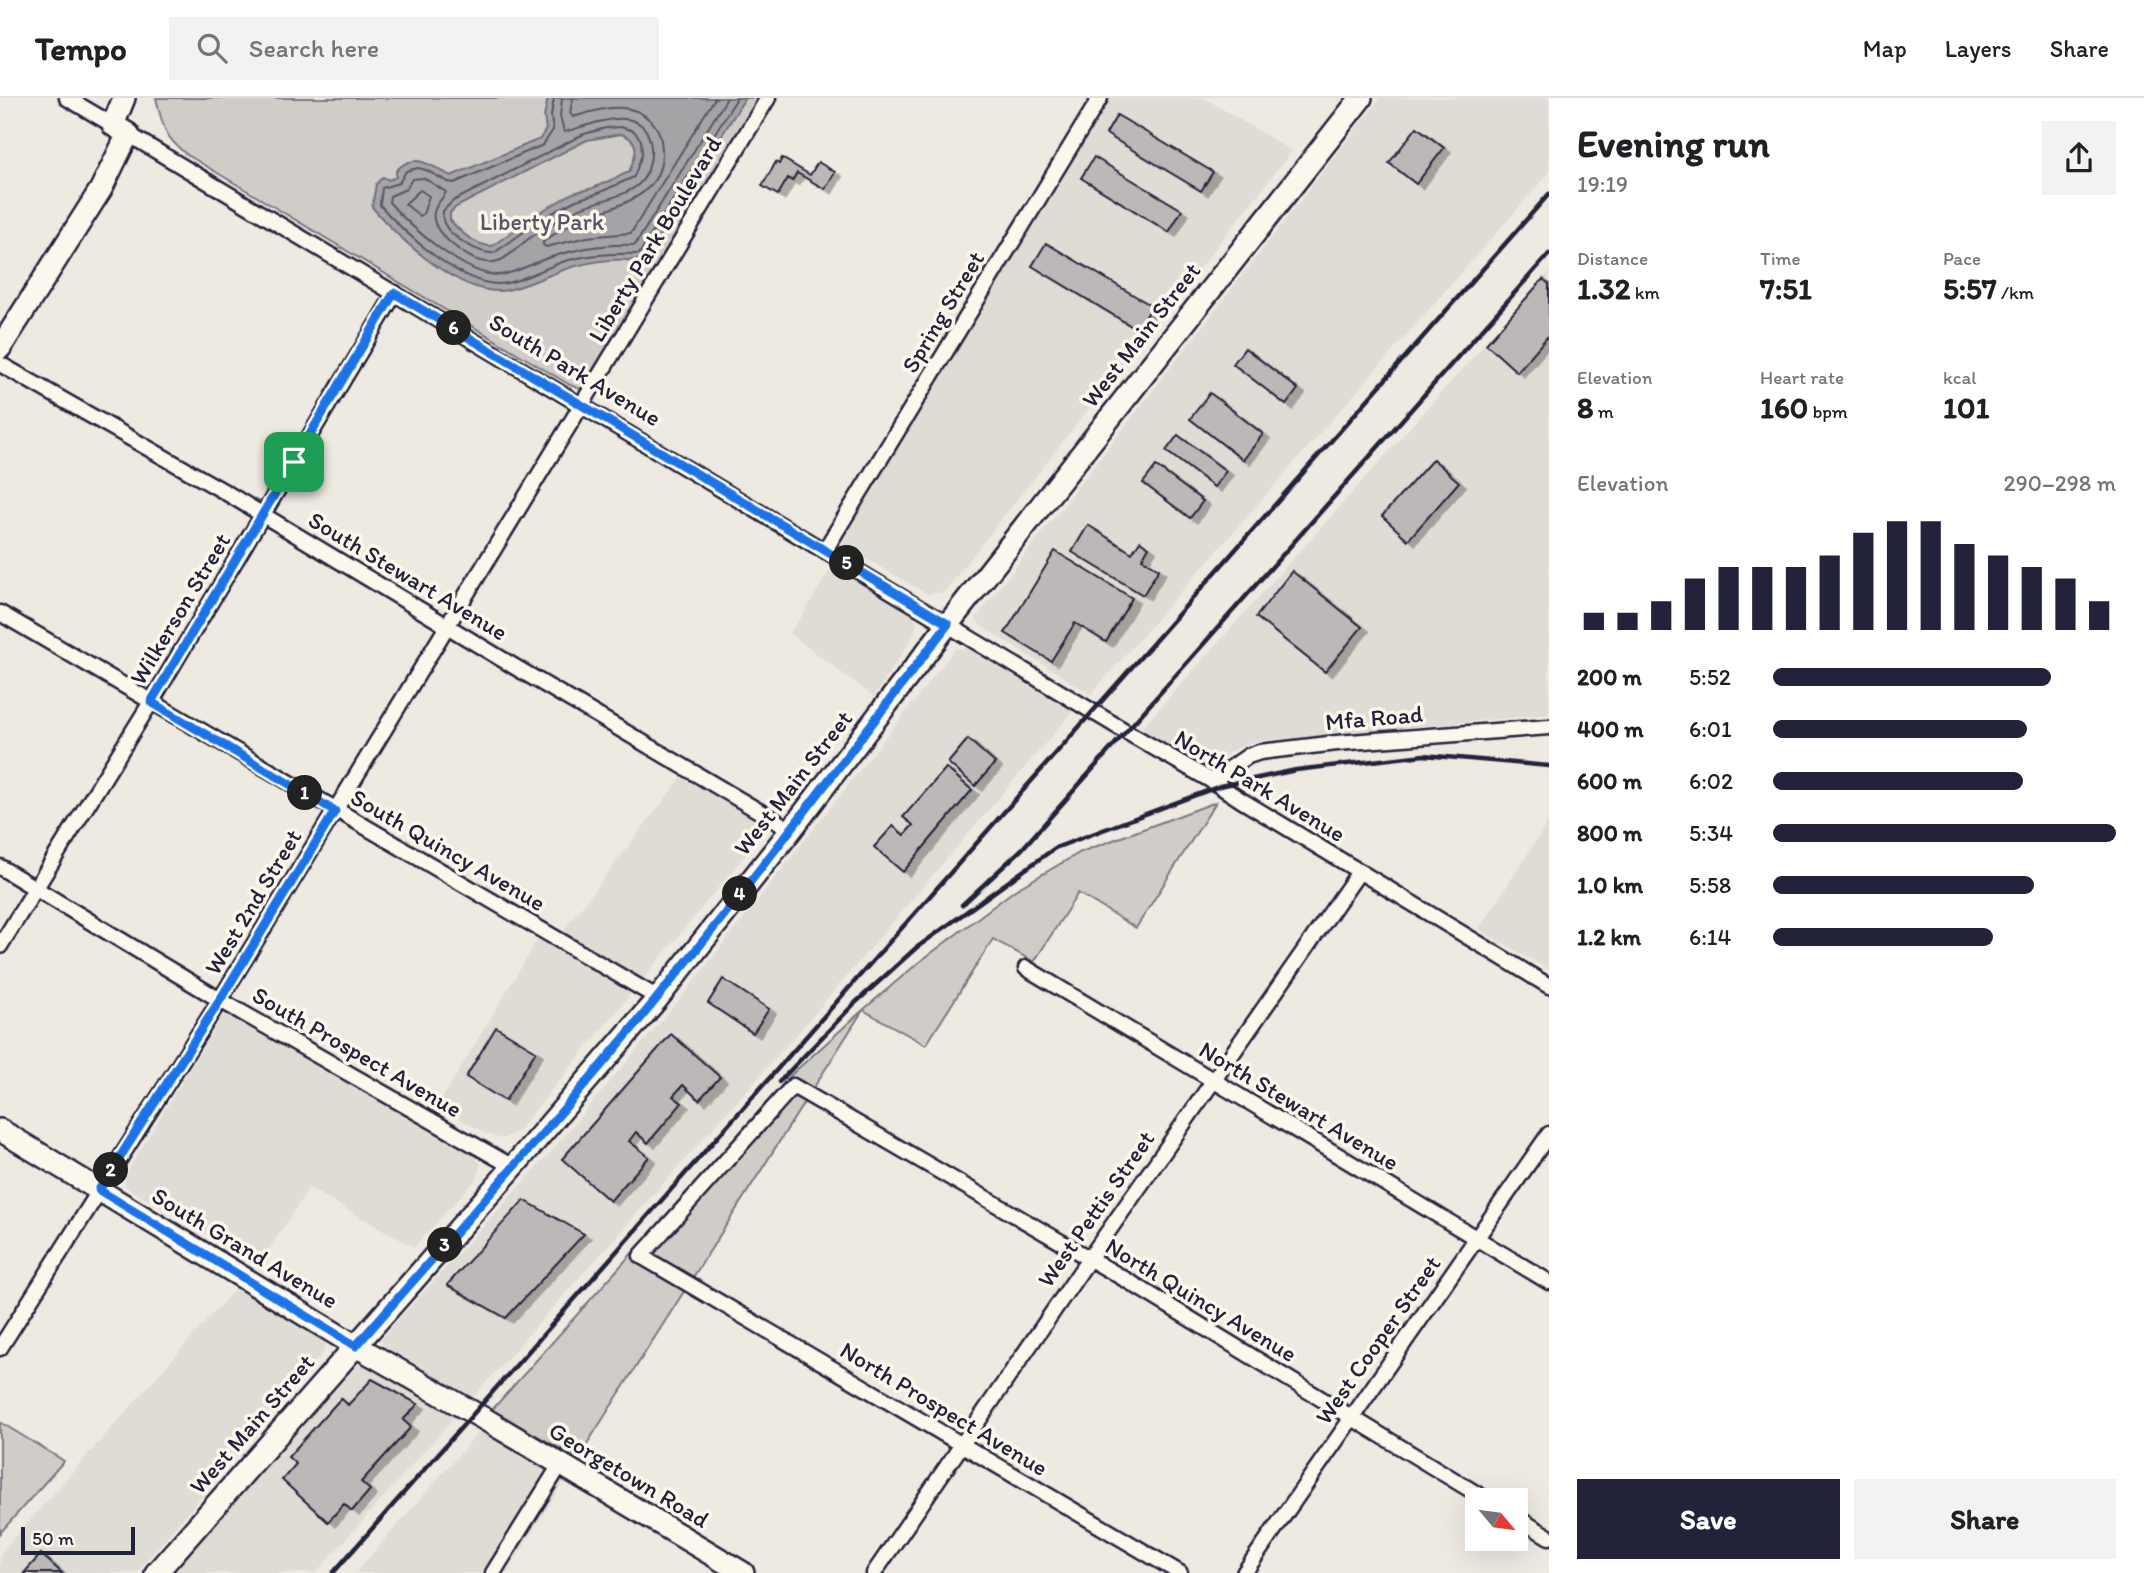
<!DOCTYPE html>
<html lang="en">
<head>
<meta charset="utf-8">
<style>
	:root { --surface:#fff; --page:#f2f2f2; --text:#202124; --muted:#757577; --line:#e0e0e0; --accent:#22223b }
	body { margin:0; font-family:Itim,sans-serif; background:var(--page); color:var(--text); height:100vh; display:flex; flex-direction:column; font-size:26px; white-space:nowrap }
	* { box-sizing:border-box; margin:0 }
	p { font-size:23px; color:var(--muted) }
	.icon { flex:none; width:38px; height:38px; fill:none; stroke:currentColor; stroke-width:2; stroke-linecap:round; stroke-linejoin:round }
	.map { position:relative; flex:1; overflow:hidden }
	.drawer { display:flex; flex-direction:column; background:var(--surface); width:595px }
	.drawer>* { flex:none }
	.needle { width:46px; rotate:119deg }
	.fabs { position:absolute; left:1465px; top:1390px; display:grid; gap:14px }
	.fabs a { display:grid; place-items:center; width:63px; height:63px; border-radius:0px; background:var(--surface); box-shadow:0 7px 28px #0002; font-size:35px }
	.scale { position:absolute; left:21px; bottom:18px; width:114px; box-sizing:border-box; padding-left:7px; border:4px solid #22223b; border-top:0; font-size:19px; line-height:24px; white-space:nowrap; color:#22223b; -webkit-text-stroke:5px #fbf7ec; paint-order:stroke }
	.pin { position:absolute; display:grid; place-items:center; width:60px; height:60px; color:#fff; margin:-30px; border-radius:14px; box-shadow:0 4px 10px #0006 }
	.km { position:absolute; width:35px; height:35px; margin:-18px; border-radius:50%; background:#222; color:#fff; font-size:19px; line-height:35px; text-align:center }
	.round { display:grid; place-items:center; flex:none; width:74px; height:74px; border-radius:0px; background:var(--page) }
	.summary { display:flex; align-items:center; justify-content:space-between; height:119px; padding:0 28px }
	h1 { font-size:38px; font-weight:700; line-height:52px }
	.stats { display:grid; grid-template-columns:repeat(3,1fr); gap:10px; height:119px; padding:7px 28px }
	.stats div { display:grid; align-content:center }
	.stats b { font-size:30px; font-weight:700 }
	.stats small { font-size:19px; font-weight:400 }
	.stats p { font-size:19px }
	.chart { height:196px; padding:14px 28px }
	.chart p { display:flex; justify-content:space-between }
	.chart svg { width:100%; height:126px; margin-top:7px; stroke:var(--accent); stroke-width:6 }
	.action { display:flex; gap:14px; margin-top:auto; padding:14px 28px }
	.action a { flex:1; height:80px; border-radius:0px; background:var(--accent); color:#fff; font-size:28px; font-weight:700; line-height:80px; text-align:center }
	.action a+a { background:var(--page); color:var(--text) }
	ul { padding:0 28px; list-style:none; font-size:23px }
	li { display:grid; grid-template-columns:112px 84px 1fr; align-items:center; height:52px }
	li i { height:18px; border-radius:9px; background:var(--accent) }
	header { display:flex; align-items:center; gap:42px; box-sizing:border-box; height:98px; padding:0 35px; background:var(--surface); border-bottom:2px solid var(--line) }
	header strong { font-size:33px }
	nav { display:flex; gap:38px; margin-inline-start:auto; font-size:24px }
	.search { width:490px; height:63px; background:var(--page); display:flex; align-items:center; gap:18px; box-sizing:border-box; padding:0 24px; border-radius:0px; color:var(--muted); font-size:26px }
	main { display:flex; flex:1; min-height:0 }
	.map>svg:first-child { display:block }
	.built { fill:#dfdbd5 }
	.green { fill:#d0cdc9; stroke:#797882; stroke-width:2 }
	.water { fill:#a6a3a7; stroke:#716f7c; stroke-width:2; fill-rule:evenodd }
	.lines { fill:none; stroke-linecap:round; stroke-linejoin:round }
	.shore { stroke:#575666; stroke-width:2 }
	.building { fill:#bcb8b8; stroke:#22223b; stroke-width:2; filter:url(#shadow) }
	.street-casing { stroke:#22223b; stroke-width:19 }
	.secondary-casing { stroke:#22223b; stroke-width:26 }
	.street { stroke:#fbf7ec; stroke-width:14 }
	.secondary { stroke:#fbf7ec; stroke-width:21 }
	.rail { stroke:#22223b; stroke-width:4.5 }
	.route-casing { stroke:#fff; stroke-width:14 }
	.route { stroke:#1a73e8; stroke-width:9 }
	.labels { text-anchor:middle; stroke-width:7; stroke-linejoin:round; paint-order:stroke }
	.park-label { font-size:24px; fill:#565566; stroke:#fbf7ec }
	.street-label { font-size:24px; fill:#22223b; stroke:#fbf7ec }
</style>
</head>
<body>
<header>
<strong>Tempo</strong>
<div class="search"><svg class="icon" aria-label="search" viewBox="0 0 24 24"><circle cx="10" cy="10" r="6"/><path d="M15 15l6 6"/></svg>Search here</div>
<nav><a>Map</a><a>Layers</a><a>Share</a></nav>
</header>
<main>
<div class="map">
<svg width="1549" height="1475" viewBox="0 0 1549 1475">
	<defs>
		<filter id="shadow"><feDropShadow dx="7" dy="4.5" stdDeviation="0" flood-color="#0004"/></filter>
	</defs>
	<rect width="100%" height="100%" fill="#eeeae2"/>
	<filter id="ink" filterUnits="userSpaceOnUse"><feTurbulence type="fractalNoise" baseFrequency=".0143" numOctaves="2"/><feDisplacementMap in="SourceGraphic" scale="14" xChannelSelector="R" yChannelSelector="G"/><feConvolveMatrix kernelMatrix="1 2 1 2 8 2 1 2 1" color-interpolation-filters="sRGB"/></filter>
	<g filter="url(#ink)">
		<g class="built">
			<path d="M1106 0H1204L1292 53 944 494 928 496 836 444Z"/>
			<path d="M1380 0H1549V75L1091 596 981 528 976 520Z"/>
			<path d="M1549 174V616L1251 644 1231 653 1209 671 1141 631Z"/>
			<path d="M833 467 913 513 917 526 912 540 874 599 789 535 802 518Z"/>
			<path d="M969 550 1073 613 797 936 472 1300 384 1250 381 1241 549 1056 680 901 955 551Z"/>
			<path d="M681 680 753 717 764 729 755 745 517 1034 501 1041 485 1035 438 1008 547 826 563 833Z"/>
			<path d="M1549 723V872L1479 831Z"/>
			<path d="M229 914 473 1058 481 1066 477 1080 414 1149 309 1090 258 1168 125 1088V1077L221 920Z"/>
			<path d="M239 1186 327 1239 323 1255 136 1475H0V1456Z"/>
			<path d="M362 1264H370L459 1314 316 1475H173L353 1271Z"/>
			<path d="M484 1328 570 1373 507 1475H355Z"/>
		</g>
		<g class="green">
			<path d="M156 0H763L589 285 580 291 570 287 186 56C163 37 163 28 156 0Z"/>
			<path d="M1216 704 1136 830 1078 795 1034 864 993 841 926 947 863 912 578 1360 491 1313 792 976 863 912 918 865 1015 792 1081 754Z"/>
			<path d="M0 1324 64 1363 0 1435Z"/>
		</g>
		<path class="water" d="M548 0H745L645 161C635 164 624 161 613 162 601 162 588 165 576 168 555 173 518 193 499 193 456 194 398 140 372 109L376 86 383 79 389 82 396 79V73C414 52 433 69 451 78L540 41 546 31 544 19ZM621 36C642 43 636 57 629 74L593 90 573 95 542 113 492 148C476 148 460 134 450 122V115L456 109 587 42Z"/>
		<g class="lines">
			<g class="shore">
				<path d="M554 0 551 18 553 32 543 47 454 85 448 84 426 72 418 70 406 73 399 85 382 90 380 107C404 135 460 186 498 186 516 186 547 169 565 163 590 156 614 155 639 156L737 0"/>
				<path d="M562 0 560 18 564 34C590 28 647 0 651 50 652 61 648 77 640 85 625 100 594 103 576 112 559 121 543 131 527 142 518 149 511 157 501 162 496 164 491 165 486 164 473 163 462 154 453 147 441 137 427 123 437 107 440 102 444 99 446 94L424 80 412 81 406 91 390 98 389 104C409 128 467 179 499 177 514 176 531 166 545 161 574 151 604 145 635 147L727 0"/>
				<path d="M573 0 570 15 573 19C598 12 628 1 650 22 659 30 661 39 662 51 664 99 620 106 585 120 571 125 555 135 543 144V147L546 149 587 139 631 135 715 0"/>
				<path d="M621 29 634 33 641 42 642 56 634 79 596 96 576 102 545 119 494 155C479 156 450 139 444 125 442 121 443 117 443 113L453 103 584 36 606 30Z"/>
				<path d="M420 92 429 98 423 116 420 118 405 106Z"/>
			</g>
		</g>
		<g class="building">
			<path d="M1117 17 1213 74 1201 93 1106 36Z"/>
			<path d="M1417 29 1444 50 1416 86 1389 65Z"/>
			<path d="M1094 59 1182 112 1169 134 1081 80Z"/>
			<path d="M782 60 810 77 818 64 835 74 825 91 797 75 792 83 788 80 778 97 762 88 776 64 779 66Z"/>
			<path d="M1046 145 1152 208 1138 232 1032 168Z"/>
			<path d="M1543 181 1549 186V237L1517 274 1486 246Z"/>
			<path d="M1245 250 1298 291 1286 307 1233 266Z"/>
			<path d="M1210 295 1263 336 1243 362 1190 321Z"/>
			<path d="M1178 337 1226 373 1214 389 1166 353Z"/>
			<path d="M1433 361 1459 384 1408 442 1382 418Z"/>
			<path d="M1156 368 1203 403 1190 420 1143 385Z"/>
			<path d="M1088 427 1132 455 1140 443 1149 449 1142 461 1159 471 1143 497 1072 454Z"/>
			<path d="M1055 453 1132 500 1106 544 1075 525 1051 563 1005 535Z"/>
			<path d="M1292 473 1362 529 1325 574 1256 519Z"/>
			<path d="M968 641 995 665 975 688 948 665Z"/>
			<path d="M946 670 972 692 903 774 874 749 893 728 904 737 913 727 903 719Z"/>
			<path d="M723 881 769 911 753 935 708 905Z"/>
			<path d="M496 929 536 953 505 1003 466 979Z"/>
			<path d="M671 936 720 979 699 1002 683 987 673 998 682 1005 648 1045 636 1034 629 1043 649 1059 610 1103 562 1061Z"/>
			<path d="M524 1102 584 1136 506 1220 447 1187Z"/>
			<path d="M372 1281 418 1306 403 1322 411 1329 361 1384 370 1392 352 1413 344 1406 328 1424 282 1382 296 1366 288 1359 341 1300 348 1307Z"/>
			<path d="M41 1456 62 1475H24Z"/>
		</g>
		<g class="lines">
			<g class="street-casing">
				<g id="street">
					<path d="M67 0 113 27"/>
					<path d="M128 36 1125 633 1212 683 1241 702 1549 888"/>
					<path d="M0 266 225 394 510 566 791 732"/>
					<path d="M825 452 1100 0"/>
					<path d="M0 515 658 900"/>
					<path d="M1212 683 1248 658 1260 654 1337 645 1549 629"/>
					<path d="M0 769 220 902 513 1069"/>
					<path d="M0 848 151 604 395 195"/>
					<path d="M1026 870 1549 1184"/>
					<path d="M0 1250 220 902 768 0"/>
					<path d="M1516 1419 1549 1439"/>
					<path d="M493 1475 560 1367"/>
					<path d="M874 1475 1089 1161 1359 774"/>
					<path d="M1180 1475 641 1158 793 988 1128 1183 1487 1402"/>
					<path d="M1244 1475 1549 1036"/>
				</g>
			</g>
			<g class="secondary-casing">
				<g id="secondary">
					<path d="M0 250 101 91 128 36 113 27 124 0"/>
					<path d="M0 1032 356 1248 488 1323 743 1475"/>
					<path d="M156 1475 513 1069 658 900 791 732 948 526 1361 0"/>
				</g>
			</g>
			<use href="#street" class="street"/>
			<use href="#secondary" class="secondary"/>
			<g class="rail">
				<path d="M962 807 1022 751 1549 156"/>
				<path d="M779 984 854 906 916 850 1055 750 1220 688 1296 672 1424 657 1549 668"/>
				<path d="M333 1475 1549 96"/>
			</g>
		</g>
	</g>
	<g class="lines" filter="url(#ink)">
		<g class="route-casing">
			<path id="route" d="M394 195 948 526C852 651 758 777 658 899 561 1018 457 1132 356 1248L99 1092 220 902 335 713 151 604Z"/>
		</g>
		<use href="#route" class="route"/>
	</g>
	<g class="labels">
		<g class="park-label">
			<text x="542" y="132">Liberty Park</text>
		</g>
		<g class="street-label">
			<text transform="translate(655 141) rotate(-59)" y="8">Liberty Park Boulevard</text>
			<text transform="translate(943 214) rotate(-59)" y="8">Spring Street</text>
			<text transform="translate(1141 237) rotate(-52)" y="8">West Main Street</text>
			<text transform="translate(575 272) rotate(31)" y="8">South Park Avenue</text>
			<text transform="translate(408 478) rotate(31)" y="8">South Stewart Avenue</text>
			<text transform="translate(180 511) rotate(-59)" y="8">Wilkerson Street</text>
			<text transform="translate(1374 620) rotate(-5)" y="8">Mfa Road</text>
			<text transform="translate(793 685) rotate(-52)" y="8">West Main Street</text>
			<text transform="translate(1260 688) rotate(31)" y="8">North Park Avenue</text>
			<text transform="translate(448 752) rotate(30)" y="8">South Quincy Avenue</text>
			<text transform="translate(253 804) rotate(-59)" y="8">West 2nd Street</text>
			<text transform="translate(357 954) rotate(30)" y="8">South Prospect Avenue</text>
			<text transform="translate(1299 1008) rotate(31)" y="8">North Stewart Avenue</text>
			<text transform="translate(1096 1111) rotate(-55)" y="8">West Pettis Street</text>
			<text transform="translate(245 1150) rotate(31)" y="8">South Grand Avenue</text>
			<text transform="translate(1201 1202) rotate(31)" y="8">North Quincy Avenue</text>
			<text transform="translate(1378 1242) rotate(-55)" y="8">West Cooper Street</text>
			<text transform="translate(944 1311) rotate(31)" y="8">North Prospect Avenue</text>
			<text transform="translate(252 1326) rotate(-49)" y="8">West Main Street</text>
			<text transform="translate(629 1377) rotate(31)" y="8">Georgetown Road</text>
		</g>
	</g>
</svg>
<div class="fabs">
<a><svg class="needle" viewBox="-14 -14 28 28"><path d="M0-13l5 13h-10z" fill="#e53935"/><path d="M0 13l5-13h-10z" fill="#757577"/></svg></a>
</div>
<div class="scale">50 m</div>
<div class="pin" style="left:294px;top:364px;background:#1e9e55"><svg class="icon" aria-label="arrive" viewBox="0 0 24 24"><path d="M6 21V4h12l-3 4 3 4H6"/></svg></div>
<b class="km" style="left:305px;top:695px">1</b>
<b class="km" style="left:111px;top:1072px">2</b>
<b class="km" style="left:445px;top:1147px">3</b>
<b class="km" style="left:740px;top:796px">4</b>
<b class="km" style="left:847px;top:465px">5</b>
<b class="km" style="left:454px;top:230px">6</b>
</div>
<section class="drawer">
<div class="summary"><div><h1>Evening run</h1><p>19:19</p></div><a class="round"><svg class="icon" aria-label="share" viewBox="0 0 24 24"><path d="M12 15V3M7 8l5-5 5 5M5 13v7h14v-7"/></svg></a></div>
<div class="stats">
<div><p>Distance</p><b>1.32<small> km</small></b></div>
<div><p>Time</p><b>7:51</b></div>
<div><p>Pace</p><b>5:57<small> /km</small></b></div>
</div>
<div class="stats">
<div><p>Elevation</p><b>8<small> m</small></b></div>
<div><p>Heart rate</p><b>160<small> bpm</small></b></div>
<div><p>kcal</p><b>101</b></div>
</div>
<div class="chart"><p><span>Elevation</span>290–298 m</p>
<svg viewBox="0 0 160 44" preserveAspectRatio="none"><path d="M5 44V38M15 44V38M25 44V34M35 44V26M45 44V22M55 44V22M65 44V22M75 44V18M85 44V10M95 44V6M105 44V6M115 44V14M125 44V18M135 44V22M145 44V26M155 44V34"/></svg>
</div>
<ul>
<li><b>200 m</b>5:52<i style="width:81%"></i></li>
<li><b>400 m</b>6:01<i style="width:74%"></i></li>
<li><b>600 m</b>6:02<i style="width:73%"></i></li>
<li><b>800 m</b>5:34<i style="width:100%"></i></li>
<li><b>1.0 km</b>5:58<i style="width:76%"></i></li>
<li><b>1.2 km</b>6:14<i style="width:64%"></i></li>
</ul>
<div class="action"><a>Save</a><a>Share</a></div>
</section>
</main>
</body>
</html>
